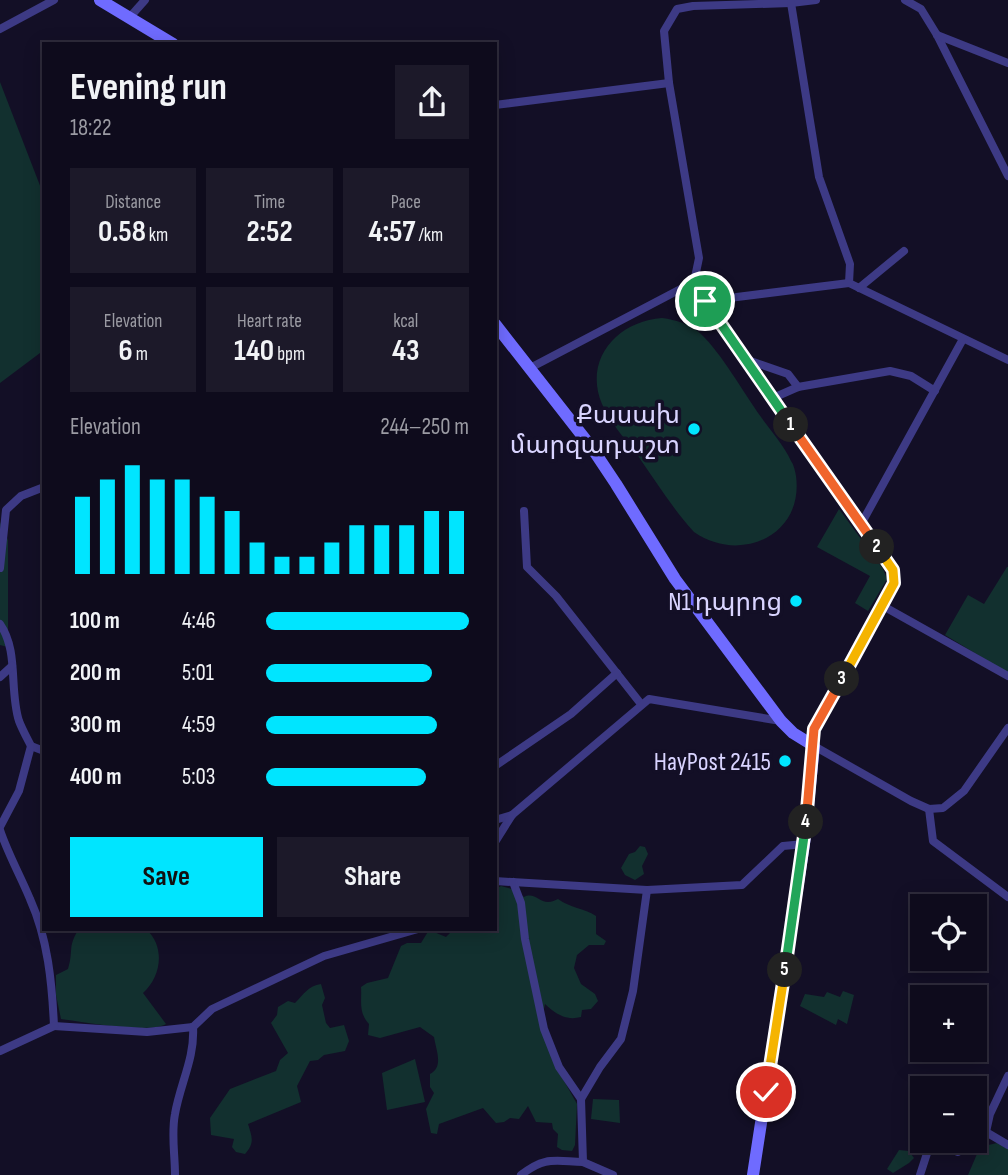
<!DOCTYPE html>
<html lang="en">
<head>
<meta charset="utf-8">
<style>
	:root { --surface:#0e0b1c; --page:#1c1929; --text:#f1f3f6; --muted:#9b9ba3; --line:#2e2b3b; --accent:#00e5ff }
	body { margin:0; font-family:"Sofia Sans Condensed","Noto Sans Armenian",sans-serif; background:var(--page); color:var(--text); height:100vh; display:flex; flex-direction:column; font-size:26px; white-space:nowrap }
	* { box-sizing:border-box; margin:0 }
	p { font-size:23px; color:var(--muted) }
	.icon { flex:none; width:38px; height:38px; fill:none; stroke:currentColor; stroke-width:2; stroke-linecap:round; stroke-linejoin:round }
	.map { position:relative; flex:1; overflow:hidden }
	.panel { position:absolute; left:42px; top:42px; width:455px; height:889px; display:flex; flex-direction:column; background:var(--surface); border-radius:0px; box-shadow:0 4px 18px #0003,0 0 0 2px var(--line) }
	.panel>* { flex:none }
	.controls { position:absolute; left:910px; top:894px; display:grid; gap:14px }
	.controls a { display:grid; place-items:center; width:77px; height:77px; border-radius:0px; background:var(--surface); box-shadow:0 4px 18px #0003,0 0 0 2px var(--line); font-size:35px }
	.pin { position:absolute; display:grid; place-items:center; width:60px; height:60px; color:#fff; margin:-30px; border:4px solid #fff; border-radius:50%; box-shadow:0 2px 7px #0007 }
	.km { position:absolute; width:35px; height:35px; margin:-18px; border-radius:50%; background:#222; color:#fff; font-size:19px; line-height:35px; text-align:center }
	.round { display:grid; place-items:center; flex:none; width:74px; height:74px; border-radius:0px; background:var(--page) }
	.overview { display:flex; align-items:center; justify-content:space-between; height:119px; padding:0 28px }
	h1 { font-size:38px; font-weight:700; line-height:52px }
	.metrics { display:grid; grid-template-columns:repeat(3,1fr); gap:10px; height:119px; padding:7px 28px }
	.metrics div { display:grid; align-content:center; border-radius:0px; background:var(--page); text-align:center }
	.metrics b { font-size:30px; font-weight:700 }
	.metrics small { font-size:19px; font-weight:400 }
	.metrics p { font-size:19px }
	.chart { height:196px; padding:14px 28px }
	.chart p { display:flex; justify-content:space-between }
	.chart svg { width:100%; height:126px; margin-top:7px; stroke:var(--accent); stroke-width:6 }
	.primary-button { display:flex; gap:14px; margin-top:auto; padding:14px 28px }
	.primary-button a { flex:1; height:80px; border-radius:0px; background:var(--accent); color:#111; font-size:28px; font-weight:700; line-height:80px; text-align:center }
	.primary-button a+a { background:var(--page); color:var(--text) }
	ul { padding:0 28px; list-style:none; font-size:23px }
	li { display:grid; grid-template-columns:112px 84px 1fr; align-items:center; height:52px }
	li i { height:18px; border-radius:9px; background:var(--accent) }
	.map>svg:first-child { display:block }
	.green { fill:#12302f }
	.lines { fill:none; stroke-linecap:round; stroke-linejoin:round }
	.street { stroke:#3d3a85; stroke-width:8 }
	.secondary { stroke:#6f6bff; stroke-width:12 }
	.split-1-casing { stroke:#fff; stroke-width:14 }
	.split-2-casing { stroke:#fff; stroke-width:14 }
	.split-3-casing { stroke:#fff; stroke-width:14 }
	.split-4-casing { stroke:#fff; stroke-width:14 }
	.split-5-casing { stroke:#fff; stroke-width:14 }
	.split-6-casing { stroke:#fff; stroke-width:14 }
	.split-1 { stroke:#22a559; stroke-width:9 }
	.split-2 { stroke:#f0652b; stroke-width:9 }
	.split-3 { stroke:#f5b400; stroke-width:9 }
	.split-4 { stroke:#f0652b; stroke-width:9 }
	.split-5 { stroke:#22a559; stroke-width:9 }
	.split-6 { stroke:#f5b400; stroke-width:9 }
	.poi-dot { fill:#00e5ff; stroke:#130f26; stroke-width:2.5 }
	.labels { text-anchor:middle; stroke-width:7; stroke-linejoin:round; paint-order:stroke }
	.poi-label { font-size:26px; fill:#d9d4ff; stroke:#130f26; text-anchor:end }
</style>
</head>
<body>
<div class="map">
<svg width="1008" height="1175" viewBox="0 0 1008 1175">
	<rect width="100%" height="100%" fill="#130f26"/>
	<g class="green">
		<path d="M0 82 44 196V350L0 383Z"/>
		<path d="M662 318C676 320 690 324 701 334 722 354 743 392 761 417 770 430 784 445 791 461 794 465 795 471 796 476 804 536 740 564 694 532 672 508 655 480 636 453 624 438 610 422 602 404 583 359 618 321 662 318Z"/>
		<path d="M839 509 883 569 887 579 868 611 855 603 870 576 817 547Z"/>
		<path d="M0 522 8 540V647L0 645Z"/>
		<path d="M1007 567H1008V673L945 635 968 595 984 604Z"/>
		<path d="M640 846 645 847 648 854 642 866 644 874 635 880 625 875 621 868 629 854 635 852Z"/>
		<path d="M501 886 512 889 524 897C534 892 539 902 548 902 552 902 555 900 558 899 570 908 584 908 596 916V934L606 941 604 945H589L577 955 574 968 581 984 595 994 598 1001 591 1009 582 1010 581 1017C566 1021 556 1014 545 1004L540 1027 559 1072 577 1104 575 1145 572 1151 562 1150 557 1147 558 1134 553 1129 552 1123 536 1122 528 1106 519 1119 510 1118 504 1122 496 1123 483 1108 439 1124 437 1134 431 1133 426 1109 434 1093 430 1087V1074C444 1067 436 1050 434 1037L420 1027 380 1038 368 1035 369 1024C358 1012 362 1001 361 987L367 983 388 978 401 946 407 943H421L429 930 446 937 454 929H495V889Z"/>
		<path d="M79 929H146C166 947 161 977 143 993L166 1024C150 1034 83 1022 61 1019L56 995V975L68 969C74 950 67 947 79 929Z"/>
		<path d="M321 984 325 998 322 1005 326 1023 330 1028 344 1025 349 1041 345 1051 324 1055 318 1060 310 1061 297 1086 301 1102 248 1124C252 1137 255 1143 245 1154L236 1152 232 1147 234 1139 211 1135 210 1118 230 1089 276 1071 280 1060 288 1053 271 1023 277 1015 278 1007 288 1001 295 1003C304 994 308 986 321 984Z"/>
		<path d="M843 991 854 995 847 1024 838 1019 836 1025 800 1006 805 994 824 997 827 992 840 997Z"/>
		<path d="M415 1059 425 1102 387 1110 382 1073Z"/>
		<path d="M593 1099 619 1100 620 1123 591 1119Z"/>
		<path d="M997 1143 1008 1149V1175H968L980 1147Z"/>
		<path d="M899 1150 909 1151 914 1158 909 1163 893 1173 887 1169Z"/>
	</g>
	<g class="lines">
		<g class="street">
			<path d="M816 0 791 3 693 6 677 9 664 31 669 83 699 258 694 282 893 570 894 583 889 594 815 729 814 746 911 801 929 809 943 808 964 791 1008 728"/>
			<path d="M905 0 921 9 937 35 1008 176"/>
			<path d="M791 3 819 177 850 264 849 283"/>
			<path d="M129 18 145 0"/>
			<path d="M0 29 54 0"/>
			<path d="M937 35 1008 63"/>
			<path d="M495 105 669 83"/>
			<path d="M849 283 1008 360"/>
			<path d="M859 288 904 251"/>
			<path d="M705 301 849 283"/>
			<path d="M745 359 788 374 798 387"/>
			<path d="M530 368 694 282"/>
			<path d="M773 398 798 387 890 371 911 376 935 391"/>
			<path d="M524 511 527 567 556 596 641 704"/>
			<path d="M860 526 963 339"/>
			<path d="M0 568 6 510 21 496 44 487"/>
			<path d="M883 606 1008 676"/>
			<path d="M0 624C19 651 9 690 19 721 22 729 27 738 31 746L19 791 0 827"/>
			<path d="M0 677 12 666"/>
			<path d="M31 746 44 751"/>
			<path d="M495 766 571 714 617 673"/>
			<path d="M929 809 933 841 1008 897"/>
			<path d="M495 820 512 815"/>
			<path d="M0 830C8 854 20 875 30 899 48 939 52 983 54 1026L147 1032 193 1027"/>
			<path d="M495 842 512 815 649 699 781 721"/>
			<path d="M495 881 647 890 742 885 783 846 804 844"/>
			<path d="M513 882 521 903 525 939 544 1029 559 1067 581 1099"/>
			<path d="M193 1027 212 1009 324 956 418 929"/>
			<path d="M0 1051 54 1026"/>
			<path d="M986 1132 1008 1145"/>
			<path d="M975 1140 986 1132 990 1114 1008 1076"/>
			<path d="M931 1141 958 1152 974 1141"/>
			<path d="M175 1175C175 1154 171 1134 175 1114 180 1084 195 1058 193 1027"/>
			<path d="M521 1175C545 1156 554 1161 583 1162"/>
			<path d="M613 1175 583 1162 581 1099 600 1067 621 1039 633 991 647 890"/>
			<path d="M920 1175 931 1141"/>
		</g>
		<g class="secondary">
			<path d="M100 0 173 44"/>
			<path d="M495 324 592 448 616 484 675 579 781 721 793 733 814 746 804 844 753 1175"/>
		</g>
	</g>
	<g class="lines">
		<g class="split-1-casing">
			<path id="split-1" d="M705 301 791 425"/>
		</g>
		<g class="split-2-casing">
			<path id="split-2" d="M791 425 877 547"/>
		</g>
		<g class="split-3-casing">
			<path id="split-3" d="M842 679 894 583 893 570 877 547"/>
		</g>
		<g class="split-4-casing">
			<path id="split-4" d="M806 822 814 729 842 679"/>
		</g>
		<g class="split-5-casing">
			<path id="split-5" d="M785 970 806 822"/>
		</g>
		<g class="split-6-casing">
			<path id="split-6" d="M766 1092 785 970"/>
		</g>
		<use href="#split-1" class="split-1"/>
		<use href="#split-2" class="split-2"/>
		<use href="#split-3" class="split-3"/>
		<use href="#split-4" class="split-4"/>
		<use href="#split-5" class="split-5"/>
		<use href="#split-6" class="split-6"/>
	</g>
	<g class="poi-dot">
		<circle cx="694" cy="429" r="7"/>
		<circle cx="796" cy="601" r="7"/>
		<circle cx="785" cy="761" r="7"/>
	</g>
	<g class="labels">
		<g class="poi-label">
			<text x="680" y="423">Քասախ<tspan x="680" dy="30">մարզադաշտ</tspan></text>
			<text x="782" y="610">N1 դպրոց</text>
			<text x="771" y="770">HayPost 2415</text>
		</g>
	</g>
</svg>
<div class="controls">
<a><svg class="icon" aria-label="locate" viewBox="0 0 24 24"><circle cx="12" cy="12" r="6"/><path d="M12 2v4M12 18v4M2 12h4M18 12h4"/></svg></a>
<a>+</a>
<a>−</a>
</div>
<div class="pin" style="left:705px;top:301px;background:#1e9e55"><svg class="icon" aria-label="arrive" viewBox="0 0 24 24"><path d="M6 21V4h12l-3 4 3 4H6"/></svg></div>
<div class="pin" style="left:766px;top:1092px;background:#d93025"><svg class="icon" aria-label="check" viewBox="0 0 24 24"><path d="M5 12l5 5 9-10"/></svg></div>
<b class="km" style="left:791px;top:425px">1</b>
<b class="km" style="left:877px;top:547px">2</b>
<b class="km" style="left:842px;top:679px">3</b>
<b class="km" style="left:806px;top:822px">4</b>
<b class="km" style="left:785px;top:970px">5</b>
<section class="panel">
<div class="overview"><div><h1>Evening run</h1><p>18:22</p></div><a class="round"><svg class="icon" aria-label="share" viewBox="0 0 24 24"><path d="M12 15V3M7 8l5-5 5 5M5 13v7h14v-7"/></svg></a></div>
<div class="metrics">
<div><p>Distance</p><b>0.58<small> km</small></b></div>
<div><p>Time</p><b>2:52</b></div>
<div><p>Pace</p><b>4:57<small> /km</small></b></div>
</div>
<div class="metrics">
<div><p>Elevation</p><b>6<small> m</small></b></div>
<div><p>Heart rate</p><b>140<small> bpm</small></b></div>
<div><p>kcal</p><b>43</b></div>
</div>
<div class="chart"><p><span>Elevation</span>244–250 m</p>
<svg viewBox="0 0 160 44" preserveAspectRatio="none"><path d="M5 44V17M15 44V11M25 44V6M35 44V11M45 44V11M55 44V17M65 44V22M75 44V33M85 44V38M95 44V38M105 44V33M115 44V27M125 44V27M135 44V27M145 44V22M155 44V22"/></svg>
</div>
<ul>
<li><b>100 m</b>4:46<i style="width:100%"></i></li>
<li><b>200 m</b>5:01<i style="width:82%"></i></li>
<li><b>300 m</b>4:59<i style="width:84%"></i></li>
<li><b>400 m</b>5:03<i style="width:79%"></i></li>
</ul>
<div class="primary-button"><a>Save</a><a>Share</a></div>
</section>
</div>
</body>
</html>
